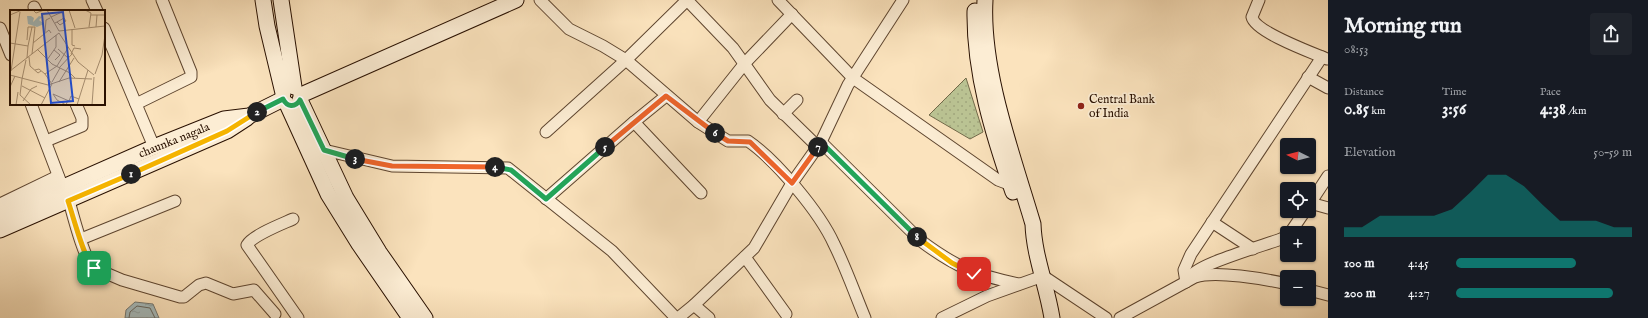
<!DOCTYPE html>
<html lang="en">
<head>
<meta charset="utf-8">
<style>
	:root { --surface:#171b24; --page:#20242c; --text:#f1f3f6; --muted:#9ea1a6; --accent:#0f766e }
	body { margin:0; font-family:"IM FELL English",serif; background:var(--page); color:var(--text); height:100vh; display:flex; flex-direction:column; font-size:15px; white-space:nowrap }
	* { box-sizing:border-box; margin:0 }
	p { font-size:13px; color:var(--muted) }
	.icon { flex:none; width:22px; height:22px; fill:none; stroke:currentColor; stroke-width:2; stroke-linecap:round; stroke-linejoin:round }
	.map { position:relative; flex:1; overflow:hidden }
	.side { display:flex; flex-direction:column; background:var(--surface); width:320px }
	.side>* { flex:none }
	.needle { width:26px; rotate:276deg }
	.buttons { position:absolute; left:1280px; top:138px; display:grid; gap:8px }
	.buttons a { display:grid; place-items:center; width:36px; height:36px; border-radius:4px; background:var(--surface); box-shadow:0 1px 3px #0004; font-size:20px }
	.pin { position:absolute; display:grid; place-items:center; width:34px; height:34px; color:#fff; margin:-17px; border-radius:8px; box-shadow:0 2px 6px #0006 }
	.km { position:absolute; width:20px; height:20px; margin:-10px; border-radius:50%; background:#222; color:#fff; font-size:11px; line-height:20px; text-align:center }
	.round { display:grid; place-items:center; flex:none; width:42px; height:42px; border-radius:4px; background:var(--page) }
	.head { display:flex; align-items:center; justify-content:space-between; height:68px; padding:0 16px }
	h1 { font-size:22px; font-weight:700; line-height:30px }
	.stats { display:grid; grid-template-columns:repeat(3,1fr); gap:6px; height:68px; padding:4px 16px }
	.stats div { display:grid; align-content:center }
	.stats b { font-size:17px; font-weight:700 }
	.stats small { font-size:11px; font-weight:400 }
	.stats p { font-size:11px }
	.chart { height:112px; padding:8px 16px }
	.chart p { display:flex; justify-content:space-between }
	.chart svg { width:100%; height:72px; margin-top:4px; fill:var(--accent); opacity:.7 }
	ul { padding:0 16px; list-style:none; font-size:13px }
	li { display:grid; grid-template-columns:64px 48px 1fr; align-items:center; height:30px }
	li i { height:10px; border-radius:5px; background:var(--accent) }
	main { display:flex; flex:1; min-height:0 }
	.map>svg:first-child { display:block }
	.park { fill:url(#park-dots); stroke:#726a4a }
	.water { fill:url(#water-ripples); stroke:#737771 }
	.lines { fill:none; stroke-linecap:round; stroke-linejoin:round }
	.shore { stroke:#67665e; stroke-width:1 }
	.street-casing { stroke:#5e452f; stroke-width:13 }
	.secondary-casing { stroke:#291000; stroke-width:17 }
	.street { stroke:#fcedd4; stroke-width:11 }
	.secondary { stroke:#fcedd4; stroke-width:15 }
	.split-1-casing { stroke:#fff; stroke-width:8 }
	.split-2-casing { stroke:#fff; stroke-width:8 }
	.split-3-casing { stroke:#fff; stroke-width:8 }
	.split-4-casing { stroke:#fff; stroke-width:8 }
	.split-5-casing { stroke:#fff; stroke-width:8 }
	.split-6-casing { stroke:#fff; stroke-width:8 }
	.split-7-casing { stroke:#fff; stroke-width:8 }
	.split-8-casing { stroke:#fff; stroke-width:8 }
	.split-9-casing { stroke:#fff; stroke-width:8 }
	.split-1 { stroke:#f5b400; stroke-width:5 }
	.split-2 { stroke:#f5b400; stroke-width:5 }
	.split-3 { stroke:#22a559; stroke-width:5 }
	.split-4 { stroke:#f0652b; stroke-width:5 }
	.split-5 { stroke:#22a559; stroke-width:5 }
	.split-6 { stroke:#f0652b; stroke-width:5 }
	.split-7 { stroke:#f0652b; stroke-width:5 }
	.split-8 { stroke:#22a559; stroke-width:5 }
	.split-9 { stroke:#f5b400; stroke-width:5 }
	.poi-dot { fill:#8f2418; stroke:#fcedd4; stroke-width:1.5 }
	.labels { text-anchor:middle; stroke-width:3.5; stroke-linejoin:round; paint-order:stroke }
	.poi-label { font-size:12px; fill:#291000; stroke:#fcedd4; text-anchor:start }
	.street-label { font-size:12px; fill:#291000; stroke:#fcedd4 }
	.inset-road { fill:none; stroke:#a78f71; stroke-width:1 }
	.view { fill:#1d4ed8; fill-opacity:0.15; stroke:#1d4ed8; stroke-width:2 }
	.inset-edge { fill:none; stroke:#291000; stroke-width:2 }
</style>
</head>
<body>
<main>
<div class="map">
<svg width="1328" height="318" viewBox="0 0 1328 318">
	<defs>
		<pattern id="park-dots" width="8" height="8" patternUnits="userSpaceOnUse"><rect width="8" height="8" fill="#bbc494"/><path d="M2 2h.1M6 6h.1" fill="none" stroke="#a1a77e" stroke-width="1.8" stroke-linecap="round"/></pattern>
		<pattern id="water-ripples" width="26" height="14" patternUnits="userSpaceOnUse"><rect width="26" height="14" fill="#a5bbbd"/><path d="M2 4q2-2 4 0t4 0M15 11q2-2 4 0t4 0" fill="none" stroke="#8ea0a1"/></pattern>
	</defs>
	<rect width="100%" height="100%" fill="#fbe3bd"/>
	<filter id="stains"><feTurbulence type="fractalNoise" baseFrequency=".005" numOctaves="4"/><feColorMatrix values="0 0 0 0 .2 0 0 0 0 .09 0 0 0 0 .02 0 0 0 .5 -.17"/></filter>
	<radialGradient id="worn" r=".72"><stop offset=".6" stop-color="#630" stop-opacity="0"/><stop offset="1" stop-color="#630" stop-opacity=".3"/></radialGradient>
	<path class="park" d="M966 78 983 132 970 139 929 115Z"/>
	<path class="water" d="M135 302 153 304 159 318H125L126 310Z"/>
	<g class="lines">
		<path class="shore" d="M129 318 130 312 137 306 150 308 155 318"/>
		<g class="street-casing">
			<g id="street">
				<path d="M92 0 97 11"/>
				<path d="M540 0 569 29 603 46 626 60 698 122 728 141H748C777 161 820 213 834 244 846 268 855 294 865 318"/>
				<path d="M687 0 733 48 770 100 818 147"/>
				<path d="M778 0 853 78 998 180 1006 183 1015 181"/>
				<path d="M1259 0 1252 17C1255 32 1313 53 1327 59"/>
				<path d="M34 7 36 11"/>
				<path d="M0 28 11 55"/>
				<path d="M104 28 154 147"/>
				<path d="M1308 77 1328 88"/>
				<path d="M31 104 63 188"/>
				<path d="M136 104 191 77V72L162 0"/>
				<path d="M783 114 797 100"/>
				<path d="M634 122 666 96"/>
				<path d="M698 122 745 63 792 14"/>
				<path d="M546 132 626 60 687 0"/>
				<path d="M46 141 82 126V118L76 104"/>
				<path d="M821 142 921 241C957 268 976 275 1019 284"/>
				<path d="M324 150 392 166 508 168 612 251 676 318"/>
				<path d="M546 199 634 122 701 193"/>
				<path d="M69 201C73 215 84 260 94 268L122 280 180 297H184L199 285 206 283 233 294 254 290 275 314"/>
				<path d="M1310 203 1328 208"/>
				<path d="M0 204 58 176"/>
				<path d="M1309 205 1328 176"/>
				<path d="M293 219C282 224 253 235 247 245L298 318"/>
				<path d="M1212 222 1253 249"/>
				<path d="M1290 233 1305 211"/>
				<path d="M81 239 175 201"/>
				<path d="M745 257 786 314"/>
				<path d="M1192 275C1199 264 1265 245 1281 239L1287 236"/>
				<path d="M1186 282 1184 270 1191 254 1322 57"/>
				<path d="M1309 290 1328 295"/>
				<path d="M694 305 709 318"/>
				<path d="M678 318 694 305 754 248 792 183 821 142 848 85 903 0"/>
				<path d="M942 318 987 296 1043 276 1106 318"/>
				<path d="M1120 318 1195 277C1215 270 1265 279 1287 284"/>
			</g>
		</g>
		<g class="secondary-casing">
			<g id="secondary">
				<path d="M263 0 267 26 283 93"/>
				<path d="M281 0 294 87"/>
				<path d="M985 0C981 71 1013 156 1033 224 1034 256 1047 286 1052 318"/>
				<path d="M975 11C974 73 993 134 1013 192"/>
				<path d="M301 95 516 0"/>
				<path d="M300 100 346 198 379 252 425 318"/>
				<path d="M287 104 328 194 359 244 410 318"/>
				<path d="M0 215 154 147 224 119 249 116 283 99"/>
				<path d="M0 230 227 131 247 118"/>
			</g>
		</g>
		<use href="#street" class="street"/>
		<use href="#secondary" class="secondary"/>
	</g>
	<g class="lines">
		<g class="split-1-casing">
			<path id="split-1" d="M94 268C84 260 73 215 68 201L131 174"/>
		</g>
		<g class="split-2-casing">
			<path id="split-2" d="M131 174 227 131 257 112"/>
		</g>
		<g class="split-3-casing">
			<path id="split-3" d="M257 112 283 99C287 107 295 108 300 100L324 150 355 159"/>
		</g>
		<g class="split-4-casing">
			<path id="split-4" d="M355 159 392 166 495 167"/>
		</g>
		<g class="split-5-casing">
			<path id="split-5" d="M495 167 511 170 546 199 605 147"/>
		</g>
		<g class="split-6-casing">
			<path id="split-6" d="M605 147 666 96 715 133"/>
		</g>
		<g class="split-7-casing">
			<path id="split-7" d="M715 133 728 141 750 142 792 183 818 147"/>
		</g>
		<g class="split-8-casing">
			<path id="split-8" d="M818 147 821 142 917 237"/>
		</g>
		<g class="split-9-casing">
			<path id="split-9" d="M917 237 952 263 974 274"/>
		</g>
		<use href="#split-1" class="split-1"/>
		<use href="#split-2" class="split-2"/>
		<use href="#split-3" class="split-3"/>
		<use href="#split-4" class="split-4"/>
		<use href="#split-5" class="split-5"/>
		<use href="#split-6" class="split-6"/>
		<use href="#split-7" class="split-7"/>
		<use href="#split-8" class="split-8"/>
		<use href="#split-9" class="split-9"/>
	</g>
	<circle class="poi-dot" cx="1081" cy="106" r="4"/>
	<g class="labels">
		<g class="poi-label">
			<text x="1089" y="103">Central Bank<tspan x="1089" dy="14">of India</tspan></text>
		</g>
		<g class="street-label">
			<text transform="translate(174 140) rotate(-22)" y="4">chaunka nagala</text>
		</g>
	</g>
	<g transform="translate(10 10)">
		<rect width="95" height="95" fill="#fbe3bd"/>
		<path d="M17 6H21L24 8 23 12 29 6 32 7 29 10 34 14 27 17 18 14Z" fill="#a5bbbd"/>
		<path class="inset-road" d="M23 0 26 3 34 0M37 0 49 21M59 0 65 18M75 0 81 3 79 17M0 5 12 0M81 5H95M41 7 52 2M45 13 47 12 54 8 56 11 50 15 47 12M86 17 87 5M62 19V35L65 36M49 21 95 16M35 22 36 10 40 8M49 23 68 52 84 65M17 30 18 17H25L22 44M0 33 18 36 22 17M23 33 39 20 41 23M27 39 42 54 60 63 65 68M48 39 58 48M44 40 50 45 45 50M61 44 64 38 71 39M19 47 20 56 28 63 31 61M17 48 18 36M37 50 46 37V25M49 58 62 44M25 60 29 59 35 64 42 74 31 95M0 61 49 23M1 61 10 2M35 64 47 56 58 38M85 64 92 45 95 25M0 65 38 75 59 68 82 69M12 69 10 85 21 95M12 69 16 50M42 72 50 58M49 72 64 48M12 76 35 88M0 77 5 66M43 84 47 90 56 95 58 90M43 84 59 91M13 91 21 79 27 76M59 91 61 86 69 89M6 95 8 82M67 95 78 60M82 95 84 67"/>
		<path class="view" d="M53 2 63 91 41 93 32 4Z"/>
		<rect width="95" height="95" class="inset-edge"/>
	</g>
	<rect width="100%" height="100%" filter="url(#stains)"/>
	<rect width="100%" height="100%" fill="url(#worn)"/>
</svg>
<div class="buttons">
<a><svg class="needle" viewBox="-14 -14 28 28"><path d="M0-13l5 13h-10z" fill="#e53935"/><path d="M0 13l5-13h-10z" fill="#9ea1a6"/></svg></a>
<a><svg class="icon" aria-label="locate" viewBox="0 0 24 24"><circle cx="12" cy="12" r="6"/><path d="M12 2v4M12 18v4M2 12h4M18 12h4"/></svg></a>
<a>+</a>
<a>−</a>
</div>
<div class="pin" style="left:94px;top:268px;background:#1e9e55"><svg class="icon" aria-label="arrive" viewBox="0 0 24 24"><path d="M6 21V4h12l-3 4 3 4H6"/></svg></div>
<div class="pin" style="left:974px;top:274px;background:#d93025"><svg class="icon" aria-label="check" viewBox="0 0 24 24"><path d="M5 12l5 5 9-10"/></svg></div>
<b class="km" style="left:131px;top:174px">1</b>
<b class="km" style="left:257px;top:112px">2</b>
<b class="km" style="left:355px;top:159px">3</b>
<b class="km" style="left:495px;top:167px">4</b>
<b class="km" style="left:605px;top:147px">5</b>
<b class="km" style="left:715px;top:133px">6</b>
<b class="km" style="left:818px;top:147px">7</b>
<b class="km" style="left:917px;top:237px">8</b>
</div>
<section class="side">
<div class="head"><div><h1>Morning run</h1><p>08:53</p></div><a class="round"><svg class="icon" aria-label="share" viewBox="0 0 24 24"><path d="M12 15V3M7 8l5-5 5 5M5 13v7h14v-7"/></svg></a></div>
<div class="stats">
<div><p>Distance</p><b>0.85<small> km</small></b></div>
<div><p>Time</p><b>3:56</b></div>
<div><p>Pace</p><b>4:38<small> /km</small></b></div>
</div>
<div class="chart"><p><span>Elevation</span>50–59 m</p>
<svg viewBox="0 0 160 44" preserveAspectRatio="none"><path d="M0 44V38L10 38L20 31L30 31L40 31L50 31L60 27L70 17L80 6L90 6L100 13L110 24L120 34L130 34L140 34L150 38L160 38V44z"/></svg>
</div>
<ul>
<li><b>100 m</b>4:45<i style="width:68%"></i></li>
<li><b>200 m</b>4:27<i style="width:89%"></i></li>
</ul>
</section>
</main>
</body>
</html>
